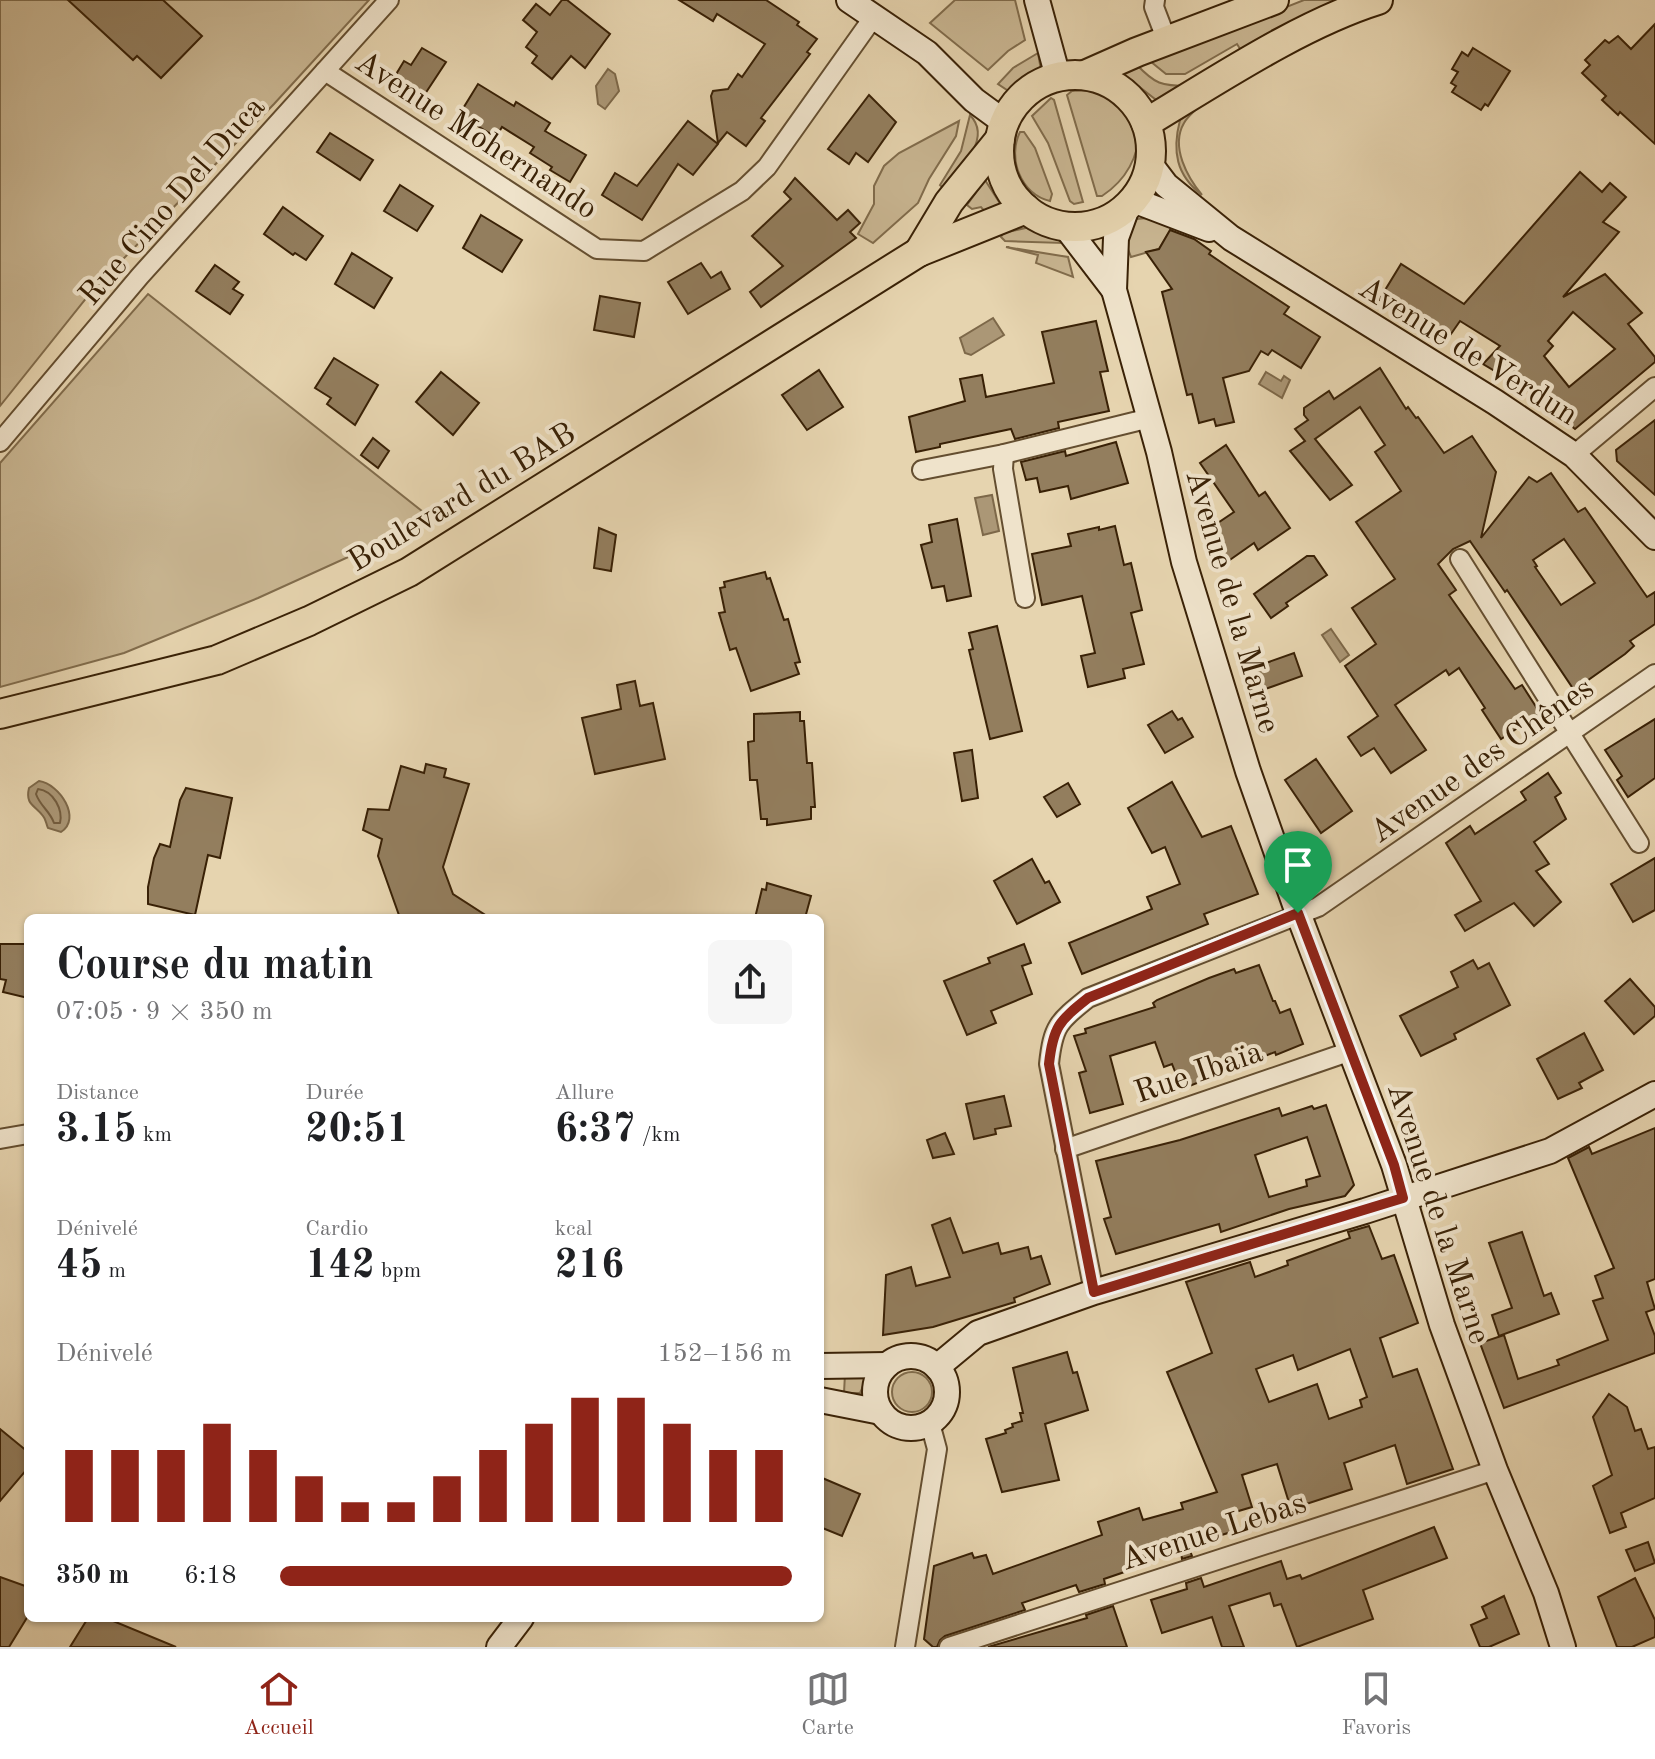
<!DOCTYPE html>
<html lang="fr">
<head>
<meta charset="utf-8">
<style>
	:root { --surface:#fff; --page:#f6f6f6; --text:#202124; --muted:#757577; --line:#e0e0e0; --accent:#8f2418 }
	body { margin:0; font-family:"Old Standard TT",serif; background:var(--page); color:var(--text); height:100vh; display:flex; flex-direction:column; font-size:30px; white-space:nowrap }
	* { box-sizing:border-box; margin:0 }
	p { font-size:26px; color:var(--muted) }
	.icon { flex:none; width:44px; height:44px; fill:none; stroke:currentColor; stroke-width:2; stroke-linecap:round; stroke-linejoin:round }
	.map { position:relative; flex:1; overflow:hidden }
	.sheet { position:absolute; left:24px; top:914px; width:800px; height:708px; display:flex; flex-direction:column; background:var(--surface); border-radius:12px; box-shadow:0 2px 6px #0004 }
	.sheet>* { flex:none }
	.pin { position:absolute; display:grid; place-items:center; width:68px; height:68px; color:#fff; margin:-82px -34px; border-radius:50% 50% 50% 0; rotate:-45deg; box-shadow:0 0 8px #0007 }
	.pin .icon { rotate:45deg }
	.round { display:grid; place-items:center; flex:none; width:84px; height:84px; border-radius:12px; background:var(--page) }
	.overview { display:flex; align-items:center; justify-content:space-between; height:136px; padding:0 32px }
	h1 { font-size:44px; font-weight:700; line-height:60px }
	.figures { display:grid; grid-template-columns:repeat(3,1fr); gap:12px; height:136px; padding:8px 32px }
	.figures div { display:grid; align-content:center }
	.figures b { font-size:40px; font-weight:700 }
	.figures small { font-size:22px; font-weight:400 }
	.figures p { font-size:22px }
	.chart { height:224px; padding:16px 32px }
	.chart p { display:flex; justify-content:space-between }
	.chart svg { width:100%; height:144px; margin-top:8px; stroke:var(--accent); stroke-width:6 }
	ul { padding:0 32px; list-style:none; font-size:26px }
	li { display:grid; grid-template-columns:128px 96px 1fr; align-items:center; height:60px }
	li i { height:20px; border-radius:10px; background:var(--accent) }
	.menu { display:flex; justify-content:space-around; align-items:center; height:112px; border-top:2px solid var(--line); background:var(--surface); font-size:22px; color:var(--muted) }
	.menu a { display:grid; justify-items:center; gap:4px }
	.menu .on { color:var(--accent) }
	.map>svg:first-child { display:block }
	.green { fill:#c9b692; stroke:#816c4c; stroke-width:2 }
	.water { fill:#ab9776; stroke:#7d6849; stroke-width:2 }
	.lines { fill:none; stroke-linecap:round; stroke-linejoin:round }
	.shore { stroke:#725c3e; stroke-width:2 }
	.building { fill:#937e5e; stroke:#392106; stroke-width:2; fill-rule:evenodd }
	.street-casing { stroke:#644e30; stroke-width:22 }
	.secondary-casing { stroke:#392106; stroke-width:28 }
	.primary-casing { stroke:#392106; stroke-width:32 }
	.street { stroke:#efe3cb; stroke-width:18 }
	.secondary { stroke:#efe3cb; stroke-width:24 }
	.primary { stroke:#e6d4af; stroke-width:28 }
	.route-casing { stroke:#fff; stroke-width:16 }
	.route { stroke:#8f2418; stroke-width:10 }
	.labels { text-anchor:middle; stroke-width:8; stroke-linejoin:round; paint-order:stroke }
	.street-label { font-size:32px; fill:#392106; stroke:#efe3cb }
</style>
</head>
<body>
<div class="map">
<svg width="1655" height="1647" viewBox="0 0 1655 1647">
	<rect width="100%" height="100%" fill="#e6d4af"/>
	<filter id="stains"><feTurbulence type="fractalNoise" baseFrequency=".0025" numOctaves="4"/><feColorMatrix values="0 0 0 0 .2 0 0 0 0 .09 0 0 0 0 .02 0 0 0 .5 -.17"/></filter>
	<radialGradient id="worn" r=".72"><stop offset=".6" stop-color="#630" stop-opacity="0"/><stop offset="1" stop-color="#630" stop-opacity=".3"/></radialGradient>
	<g class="green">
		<path d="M0 0H369L274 104 92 291 0 406Z"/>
		<path d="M955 0H1015L1025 40 1008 51 988 70 930 23Z"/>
		<path d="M1304 0H1342L1242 52 1237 44 1185 74H1166L1150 61Z"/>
		<path d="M1038 53 1041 70 1010 92 998 84 1013 68Z"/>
		<path d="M1136 64C1155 84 1161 86 1189 86L1160 100 1155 99 1123 74 1122 72Z"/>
		<path d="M1085 90C1154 95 1151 164 1102 196H1097L1067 95 1072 91Z"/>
		<path d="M1051 98 1054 100 1083 202 1074 204 1070 201 1048 143 1032 116Z"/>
		<path d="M1201 104C1196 110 1187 117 1184 123 1170 147 1188 178 1202 195 1176 175 1172 151 1180 120Z"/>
		<path d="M970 115C993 139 960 169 942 187L940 185 961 151Z"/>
		<path d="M959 121 956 136 929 179 918 203 873 243 858 234 874 204V186L884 166 899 153Z"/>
		<path d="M1020 132H1024L1035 148 1052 194 1050 201C1021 195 1007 158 1020 132Z"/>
		<path d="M985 180 1001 205 986 213 981 207 972 209 967 205Z"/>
		<path d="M1148 218 1173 226 1159 249 1131 257 1126 244 1128 224 1137 219Z"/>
		<path d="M1030 227 1044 228 1062 243 1005 241 1001 237 1003 233Z"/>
		<path d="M1006 247 1068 257 1073 277 1036 263 1038 255Z"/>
		<path d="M148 294 432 519 258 598 124 653 0 687V463Z"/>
		<circle cx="912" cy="1392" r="20"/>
		<path d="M845 1374 863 1377 865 1382 860 1393H844Z"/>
	</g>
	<g class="water">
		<path d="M608 69 615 74 619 91 605 109 598 104 596 86Z"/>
		<path d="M993 318 1004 335 971 355 965 353 960 338Z"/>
		<path d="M1266 372 1281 381 1284 376 1290 380 1282 398 1259 384Z"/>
		<path d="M992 495 999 531 983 535 975 498Z"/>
		<path d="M1331 629 1349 655 1340 662 1322 635Z"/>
		<path d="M39 781C60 784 82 819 61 832L48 828C46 824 46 819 43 816 35 805 25 805 29 788Z"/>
	</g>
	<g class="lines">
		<path class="shore" d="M38 789C54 791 63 810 60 823H54C50 811 40 806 36 794Z"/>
	</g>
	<g class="building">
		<path d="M68 0H163L202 36 161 78 137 56 133 60Z"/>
		<path d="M562 0H567L610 34 585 68 571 56 552 79 532 63 537 56 526 47 537 32 523 20 536 4 550 15Z"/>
		<path d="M679 0H766L799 22 797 25 817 39 807 52 810 54 804 62 761 118 765 121 746 146 727 132 718 143 711 96 713 91 728 89 738 74 742 77 765 44 717 14 713 21Z"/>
		<path d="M1655 24V144L1620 112 1618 115 1602 100 1606 96 1582 73 1590 65 1585 60 1605 40 1609 43 1618 36 1631 49Z"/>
		<path d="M422 48 446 62 425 94 395 76 404 61 411 65Z"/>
		<path d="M1473 48 1510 71 1488 106 1485 104 1481 110 1452 92 1456 86 1451 83 1458 72 1452 69 1462 52 1468 56Z"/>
		<path d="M478 84 514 106 516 102 550 123 545 131 586 155 570 182 550 170 552 167 530 153 534 147 502 127 496 137 459 115Z"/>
		<path d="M869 95 896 122 868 162 856 153 849 164 828 149Z"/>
		<path d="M688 121 718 144 693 175 678 164 642 220 602 195 615 173 637 186Z"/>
		<path d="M330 133 373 160 360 180 317 152Z"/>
		<path d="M1580 172 1602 192 1610 183 1626 197 1603 222 1619 232 1563 297 1605 274 1642 313 1628 324 1655 357V362L1575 429 1530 392 1483 364 1500 346 1460 321 1451 334 1439 327 1435 335 1379 300 1401 264 1464 304ZM1573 312 1615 349 1569 387 1544 356 1553 346 1548 341Z"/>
		<path d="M795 178 837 220 848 210 860 223 850 232 856 238 761 307 750 292 783 266 752 236 791 199 784 192Z"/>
		<path d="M400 185 433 206 417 231 384 211Z"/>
		<path d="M283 207 323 236 306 260 295 253 293 255 264 234Z"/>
		<path d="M481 215 522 240 502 272 463 248Z"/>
		<path d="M1170 230 1194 239 1211 251 1209 254 1231 269 1289 307 1284 314 1320 337 1301 368 1272 350 1268 355 1261 351 1249 371 1223 378 1234 422 1216 426 1214 419 1199 423 1192 394 1187 395 1162 292 1172 289 1146 252 1159 249Z"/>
		<path d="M352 253 392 278 374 308 335 284Z"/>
		<path d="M701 263 711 278 721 272 730 289 688 314 668 282Z"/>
		<path d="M215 265 239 282 233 289 243 295 230 314 196 291Z"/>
		<path d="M600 296 640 303 634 337 594 330Z"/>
		<path d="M1096 321 1108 371 1100 372 1109 411 1058 422 1059 428 1015 439 1011 429 940 444V447L916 452 909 417 965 401 960 379 982 375 986 397 1054 383 1042 332Z"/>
		<path d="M334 358 378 385 355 425 327 404 331 398 315 388Z"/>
		<path d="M1380 368 1406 409 1408 407 1416 418 1418 417 1444 453 1472 436 1496 472 1481 538 1529 477 1537 482 1551 473 1578 512 1585 508 1647 597 1655 592V624L1630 641 1634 646 1625 654 1574 690 1507 590 1505 592 1470 541 1453 549 1438 564 1456 590 1449 595 1515 689 1522 685 1540 713 1501 739 1482 710 1485 708 1459 668 1449 675 1446 670 1395 705 1426 750 1391 773 1374 748 1361 756 1348 737 1378 716 1345 666 1376 644 1352 608 1395 579 1356 522 1401 491 1375 452 1385 445 1360 407 1315 439 1352 485 1330 500 1290 451 1305 441 1295 429 1308 420 1304 415V408L1329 391 1334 399ZM1564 539 1595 583 1561 605 1535 567 1537 566 1533 560Z"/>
		<path d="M819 370 843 407 807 430 782 395Z"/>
		<path d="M441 372 479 403 453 435 416 402Z"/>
		<path d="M1655 420V495L1617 461 1616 450Z"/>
		<path d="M373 438 389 451 378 468 361 455Z"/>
		<path d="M1116 442 1128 483 1071 499 1068 486 1040 492 1037 478 1026 480 1021 462 1065 451 1066 456Z"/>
		<path d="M1226 445 1259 496 1265 492 1290 528 1258 550 1254 543 1217 569 1206 531 1234 512 1200 463Z"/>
		<path d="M957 519 971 596 947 601 944 586 932 588 921 545 932 542 929 525Z"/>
		<path d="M1115 526 1124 565 1131 563 1142 610 1131 613 1144 664 1123 669 1125 678 1088 687 1081 656 1095 653 1082 596 1042 605 1032 554 1071 546 1068 534 1099 527V530Z"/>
		<path d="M599 528 616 535 611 571 594 568Z"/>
		<path d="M1307 556H1314L1327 575 1286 603 1288 606 1271 618 1254 594Z"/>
		<path d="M765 572 767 579 770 578 784 620 788 619 800 662 795 663 799 674 751 691 736 648 730 650 719 613 725 612 720 588 725 587 724 582Z"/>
		<path d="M997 626 1022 731 990 739 969 650 973 649 969 633Z"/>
		<path d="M1294 653 1302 676 1257 692 1249 669Z"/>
		<path d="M635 681 640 706 653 703 665 759 595 774 582 718 621 709 617 685Z"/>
		<path d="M1172 711 1178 720 1182 718 1193 737 1165 753 1148 725Z"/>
		<path d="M800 712V721H804L807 763H812L815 807H811V819L767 825V819H761L757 780H750L748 742 754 741V714Z"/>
		<path d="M1655 719V778L1628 797 1617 780 1622 776 1605 750Z"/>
		<path d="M972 750 978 798 962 801 954 753Z"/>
		<path d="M1316 759 1352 811 1321 833 1285 780Z"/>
		<path d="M426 764 446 769 444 777 469 784 443 867 453 894 490 918H400L378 856 382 839 363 830 368 809 389 810 401 766 424 773Z"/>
		<path d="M1548 773 1561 793 1555 797 1566 819 1534 842 1549 864 1536 871 1561 902 1534 926 1514 903 1465 931 1455 915 1481 901 1446 843 1470 826 1475 834 1526 800 1521 792Z"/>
		<path d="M1172 782 1202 837 1231 826 1258 894 1204 914 1208 924 1082 974 1069 943 1152 909 1147 897 1180 884 1165 847 1152 853 1128 808Z"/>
		<path d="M1068 783 1080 804 1057 817 1044 797Z"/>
		<path d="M186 788 232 798 220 858 208 855 195 915 148 904V887L154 858 160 844 170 847 180 800Z"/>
		<path d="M1655 858V910L1633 922 1611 884Z"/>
		<path d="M1032 859 1045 883 1049 881 1060 902 1017 924 994 881Z"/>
		<path d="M767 883 811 896 805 918H755L762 889 766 890Z"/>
		<path d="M0 944H28V998L3 992 6 980 0 979Z"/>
		<path d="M1024 944 1031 963 1022 966 1032 994 991 1011 996 1023 967 1035 944 981 990 963 988 958Z"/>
		<path d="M1473 960 1478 969 1489 963 1510 1005 1454 1034 1456 1039 1421 1056 1400 1016 1458 987 1451 972Z"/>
		<path d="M1259 965 1273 1001H1275L1280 1013 1290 1009 1303 1044 1276 1055 1275 1052 1182 1089 1172 1064 1164 1067 1155 1042 1110 1056 1123 1104 1090 1113 1079 1073 1086 1071 1074 1036 1086 1033 1085 1029 1155 1007 1153 1003 1157 1000 1209 978 1234 969 1236 973Z"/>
		<path d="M1630 979 1655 1007V1016L1634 1034 1605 1001Z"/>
		<path d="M1584 1033 1603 1070 1579 1083 1582 1088 1558 1099 1537 1059Z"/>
		<path d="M1004 1096 1011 1126 995 1129 996 1134 974 1139 966 1104Z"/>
		<path d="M1326 1105 1354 1185 1345 1196 1289 1209 1221 1232 1219 1224 1116 1254 1104 1219 1111 1217 1096 1161 1180 1140 1279 1108 1282 1116 1312 1106 1314 1109ZM1307 1137 1320 1176 1306 1180 1307 1186 1269 1197 1255 1155Z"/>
		<path d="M1655 1128V1279L1647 1282 1655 1309 1646 1312 1655 1336V1353L1504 1408 1480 1343 1504 1335 1518 1379 1559 1365 1557 1360 1608 1340 1593 1301 1603 1298 1595 1276 1614 1268 1568 1158 1589 1147 1592 1154Z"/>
		<path d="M945 1133 954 1154 933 1158 927 1140Z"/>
		<path d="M950 1218 963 1253 998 1243 1001 1254 1028 1247 1031 1259 1041 1256 1050 1284 1014 1298 1015 1302 933 1327 883 1335 886 1275 911 1267 916 1286 950 1277 932 1225Z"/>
		<path d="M1369 1226 1382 1259 1394 1255 1418 1323 1380 1338 1393 1377 1417 1369 1453 1469 1407 1484 1395 1445 1344 1463 1352 1489 1291 1509 1277 1464 1242 1475 1252 1507 1232 1513 1238 1530 1188 1545 1192 1556 1182 1559 1180 1547 1143 1559 1145 1565 1104 1579 1105 1584 1079 1592 1076 1585 1022 1603 1025 1610 945 1636 940 1640 937 1647H933L924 1639 934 1566 972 1553 974 1558 986 1555 993 1574 1102 1535 1098 1522 1139 1508 1143 1520 1183 1509 1181 1503 1217 1492 1167 1372 1212 1353 1186 1282 1250 1262 1255 1277 1288 1265 1287 1261 1350 1238 1348 1232ZM1350 1349 1367 1397 1360 1400 1362 1407 1329 1419 1317 1384 1269 1402 1256 1369 1293 1355 1298 1370Z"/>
		<path d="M1522 1232 1544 1296 1551 1293 1559 1314 1499 1336 1492 1315 1512 1308 1489 1243Z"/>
		<path d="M1067 1352 1073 1373 1077 1372 1088 1410 1045 1424 1059 1480 1002 1492 986 1439 1006 1433 1005 1430 1013 1427 1012 1424 1022 1421 1020 1413H1023L1013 1368Z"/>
		<path d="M1609 1394 1627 1407 1635 1431 1641 1429 1648 1449 1655 1447V1498L1621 1513 1626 1527 1610 1533 1593 1486 1612 1475 1593 1417Z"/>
		<path d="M0 1429 28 1452V1468L0 1501Z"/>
		<path d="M820 1477 860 1494 842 1536 820 1527Z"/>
		<path d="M1434 1527 1447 1558 1363 1590 1373 1619 1297 1647 1281 1604 1274 1606 1270 1593 1229 1606 1244 1647H1222L1212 1617 1162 1633 1151 1600 1187 1589 1186 1583 1201 1578 1204 1587 1281 1561 1287 1579 1300 1575 1302 1579Z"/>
		<path d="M1648 1542 1655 1563 1635 1571 1626 1550Z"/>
		<path d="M0 1577 28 1587V1616L9 1647H0Z"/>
		<path d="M1635 1578 1655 1620V1637L1632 1647H1617L1598 1597Z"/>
		<path d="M1504 1596 1519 1634 1489 1647H1480L1471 1625 1487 1618 1482 1607Z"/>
		<path d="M1113 1606 1127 1647H988L1087 1618 1086 1615Z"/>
		<path d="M88 1618H106L176 1647H70Z"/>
	</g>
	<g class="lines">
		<g class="street-casing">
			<g id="street">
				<path d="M1155 0 1154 7 1167 41"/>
				<path d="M325 71 597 249 644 251 742 191 767 167 875 15"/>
				<path d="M0 442 140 276 389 0"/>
				<path d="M1004 454 1003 469 1025 598"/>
				<path d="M1574 455 1655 387"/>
				<path d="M922 470 1004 454 1150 418"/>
				<path d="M1460 559 1639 843"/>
				<path d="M0 1139 28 1134"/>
				<path d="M1065 1149 1351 1051"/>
				<path d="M1094 1292 1049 1064C1053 1026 1058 1022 1088 998L1318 907 1655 674"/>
				<path d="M905 1647 937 1449 930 1423"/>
				<path d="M949 1647 1495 1470"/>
			</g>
		</g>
		<g class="secondary-casing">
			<g id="secondary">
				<path d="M849 0 927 53 974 100 1004 122"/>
				<path d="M1037 0 1058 77"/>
				<path d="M1150 164 1166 185 1231 238 1495 402 1574 455 1655 537"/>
				<path d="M1133 200 1209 229"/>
				<path d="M1128 205 1116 238 1114 290 1159 452 1184 562 1248 771 1298 913 1394 1165 1442 1325 1495 1470 1546 1593 1563 1647"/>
				<path d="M1065 226 1114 290"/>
				<circle cx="911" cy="1392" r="36"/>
				<path d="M820 1366 887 1365"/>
				<path d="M937 1367 978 1333 1094 1292 1365 1211 1550 1151 1655 1094"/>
				<path d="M820 1400 881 1412"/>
				<path d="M499 1647 521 1618"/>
			</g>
		</g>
		<g class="primary-casing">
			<g id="primary">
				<path d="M1085 75 1137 52 1274 0"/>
				<circle cx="1075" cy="151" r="76"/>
				<path d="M1146 123C1216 81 1301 24 1378 0"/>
				<path d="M919 252 949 202 1000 139"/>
				<path d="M0 714 217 660 309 621 409 572 919 252 1026 209"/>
			</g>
		</g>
		<use href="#street" class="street"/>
		<use href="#secondary" class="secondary"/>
		<use href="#primary" class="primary"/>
	</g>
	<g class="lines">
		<g class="route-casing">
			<path id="route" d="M1298 913 1394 1165 1403 1198 1094 1292 1049 1064C1053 1027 1059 1021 1088 998Z"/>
		</g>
		<use href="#route" class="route"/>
	</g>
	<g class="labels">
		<g class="street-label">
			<text transform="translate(477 134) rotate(33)" y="11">Avenue Mohernando</text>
			<text transform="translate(171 200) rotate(-49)" y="11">Rue Cino Del Duca</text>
			<text transform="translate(1469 350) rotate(32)" y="11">Avenue de Verdun</text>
			<text transform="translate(461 496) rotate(-31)" y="11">Boulevard du BAB</text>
			<text transform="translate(1234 601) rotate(74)" y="11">Avenue de la Marne</text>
			<text transform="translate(1481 759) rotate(-35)" y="11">Avenue des Chênes</text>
			<text transform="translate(1198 1071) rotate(-19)" y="11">Rue Ibaïa</text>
			<text transform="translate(1440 1213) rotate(72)" y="11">Avenue de la Marne</text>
			<text transform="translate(1213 1530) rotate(-18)" y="11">Avenue Lebas</text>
		</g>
	</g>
	<rect width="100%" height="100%" filter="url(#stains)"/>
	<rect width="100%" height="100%" fill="url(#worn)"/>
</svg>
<div class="pin" style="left:1298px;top:913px;background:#1e9e55"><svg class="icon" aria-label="arrive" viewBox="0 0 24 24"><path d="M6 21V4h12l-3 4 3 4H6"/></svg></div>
<section class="sheet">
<div class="overview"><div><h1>Course du matin</h1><p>07:05 · 9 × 350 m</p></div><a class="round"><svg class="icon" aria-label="share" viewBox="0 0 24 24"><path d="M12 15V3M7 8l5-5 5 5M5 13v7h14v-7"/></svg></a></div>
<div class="figures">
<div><p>Distance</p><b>3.15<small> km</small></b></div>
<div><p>Durée</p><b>20:51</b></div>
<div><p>Allure</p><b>6:37<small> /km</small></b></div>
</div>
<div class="figures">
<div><p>Dénivelé</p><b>45<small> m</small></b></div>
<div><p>Cardio</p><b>142<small> bpm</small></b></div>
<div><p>kcal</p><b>216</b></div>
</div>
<div class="chart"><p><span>Dénivelé</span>152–156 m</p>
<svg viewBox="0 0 160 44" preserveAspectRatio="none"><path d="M5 44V22M15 44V22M25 44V22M35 44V14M45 44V22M55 44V30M65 44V38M75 44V38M85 44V30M95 44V22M105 44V14M115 44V6M125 44V6M135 44V14M145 44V22M155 44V22"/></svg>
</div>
<ul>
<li><b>350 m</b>6:18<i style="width:100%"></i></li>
</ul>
</section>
</div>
<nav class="menu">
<a class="on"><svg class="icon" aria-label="home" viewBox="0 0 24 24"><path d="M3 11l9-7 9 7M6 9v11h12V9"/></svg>Accueil</a>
<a><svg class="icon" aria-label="map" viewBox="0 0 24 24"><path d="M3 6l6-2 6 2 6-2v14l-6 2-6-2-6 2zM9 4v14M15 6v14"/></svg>Carte</a>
<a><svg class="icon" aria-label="saved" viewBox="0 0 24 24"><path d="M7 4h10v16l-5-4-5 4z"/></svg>Favoris</a>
</nav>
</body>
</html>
